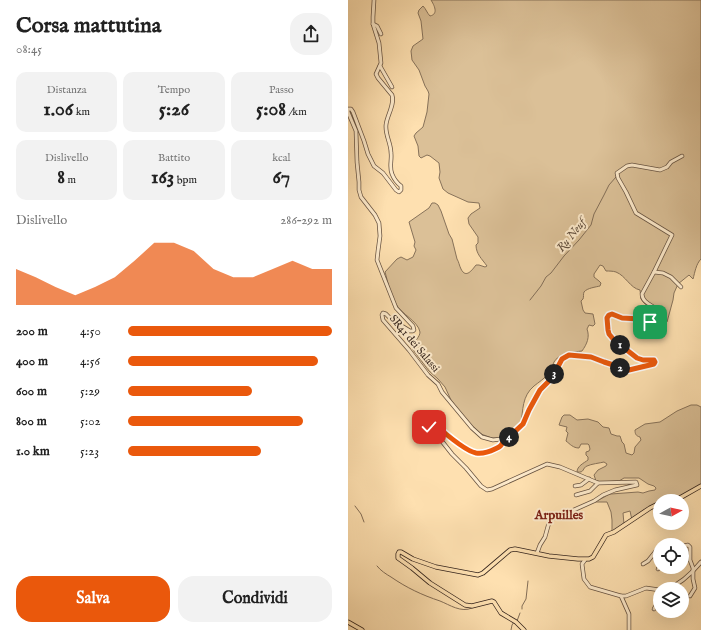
<!DOCTYPE html>
<html lang="it">
<head>
<meta charset="utf-8">
<style>
	:root { --surface:#fff; --page:#f2f2f2; --text:#222; --muted:#767676; --accent:#ea580c }
	body { margin:0; font-family:"IM FELL English",serif; background:var(--page); color:var(--text); height:100vh; display:flex; flex-direction:column; font-size:15px; white-space:nowrap }
	* { box-sizing:border-box; margin:0 }
	p { font-size:13px; color:var(--muted) }
	.icon { flex:none; width:22px; height:22px; fill:none; stroke:currentColor; stroke-width:2; stroke-linecap:round; stroke-linejoin:round }
	.map { position:relative; flex:1; overflow:hidden }
	.side { display:flex; flex-direction:column; background:var(--surface); width:348px }
	.side>* { flex:none }
	.needle { width:26px; rotate:82deg }
	.controls { position:absolute; left:305px; top:494px; display:grid; gap:8px }
	.controls a { display:grid; place-items:center; width:36px; height:36px; border-radius:50%; background:var(--surface); box-shadow:0 4px 16px #0002; font-size:20px }
	.pin { position:absolute; display:grid; place-items:center; width:34px; height:34px; color:#fff; margin:-17px; border-radius:8px; box-shadow:0 2px 6px #0006 }
	.km { position:absolute; width:20px; height:20px; margin:-10px; border-radius:50%; background:#222; color:#fff; font-size:11px; line-height:20px; text-align:center }
	.round { display:grid; place-items:center; flex:none; width:42px; height:42px; border-radius:16px; background:var(--page) }
	.summary { display:flex; align-items:center; justify-content:space-between; height:68px; padding:0 16px }
	h1 { font-size:22px; font-weight:800; line-height:30px }
	.metrics { display:grid; grid-template-columns:repeat(3,1fr); gap:6px; height:68px; padding:4px 16px }
	.metrics div { display:grid; align-content:center; border-radius:10px; background:var(--page); text-align:center }
	.metrics b { font-size:20px; font-weight:800 }
	.metrics small { font-size:11px; font-weight:400 }
	.metrics p { font-size:11px }
	.chart { height:112px; padding:8px 16px }
	.chart p { display:flex; justify-content:space-between }
	.chart svg { width:100%; height:72px; margin-top:4px; fill:var(--accent); opacity:.7 }
	.button { display:flex; gap:8px; margin-top:auto; padding:8px 16px }
	.button a { flex:1; height:46px; border-radius:16px; background:var(--accent); color:#fff; font-size:16px; font-weight:800; line-height:46px; text-align:center }
	.button a+a { background:var(--page); color:var(--text) }
	ul { padding:0 16px; list-style:none; font-size:13px }
	li { display:grid; grid-template-columns:64px 48px 1fr; align-items:center; height:30px }
	li i { height:10px; border-radius:5px; background:var(--accent) }
	main { display:flex; flex:1; min-height:0 }
	.map>svg:first-child { display:block }
	.green { fill:#dbc097; stroke:#87725a }
	.lines { fill:none; stroke-linecap:round; stroke-linejoin:round }
	.stream { stroke:#836e57; stroke-width:1 }
	.minor-casing { stroke:#665241; stroke-width:4.5 }
	.major-casing { stroke:#33231c; stroke-width:5 }
	.minor { stroke:#feebcc; stroke-width:3 }
	.major { stroke:#fee0b0; stroke-width:3.5 }
	.route-casing { stroke:#fff; stroke-width:8 }
	.route { stroke:#ea580c; stroke-width:5 }
	.labels { text-anchor:middle; stroke-width:4; stroke-linejoin:round; paint-order:stroke }
	.street-label { font-size:11px; fill:#33231c; stroke:#feebcc }
	.water-label { font-size:12px; font-style:italic; fill:#624f3e; stroke:#feebcc }
	.quarter-label { font-size:13px; font-weight:bold; fill:#7a1f14; stroke:#feebcc }
</style>
</head>
<body>
<main>
<section class="side">
<div class="summary"><div><h1>Corsa mattutina</h1><p>08:45</p></div><a class="round"><svg class="icon" aria-label="share" viewBox="0 0 24 24"><path d="M12 15V3M7 8l5-5 5 5M5 13v7h14v-7"/></svg></a></div>
<div class="metrics">
<div><p>Distanza</p><b>1.06<small> km</small></b></div>
<div><p>Tempo</p><b>5:26</b></div>
<div><p>Passo</p><b>5:08<small> /km</small></b></div>
</div>
<div class="metrics">
<div><p>Dislivello</p><b>8<small> m</small></b></div>
<div><p>Battito</p><b>163<small> bpm</small></b></div>
<div><p>kcal</p><b>67</b></div>
</div>
<div class="chart"><p><span>Dislivello</span>286–292 m</p>
<svg viewBox="0 0 160 44" preserveAspectRatio="none"><path d="M0 44V22L10 27L20 33L30 38L40 33L50 27L60 17L70 6L80 6L90 11L100 22L110 27L120 27L130 22L140 17L150 22L160 22V44z"/></svg>
</div>
<ul>
<li><b>200 m</b>4:50<i style="width:100%"></i></li>
<li><b>400 m</b>4:56<i style="width:93%"></i></li>
<li><b>600 m</b>5:29<i style="width:61%"></i></li>
<li><b>800 m</b>5:02<i style="width:86%"></i></li>
<li><b>1.0 km</b>5:23<i style="width:65%"></i></li>
</ul>
<div class="button"><a>Salva</a><a>Condividi</a></div>
</section>
<div class="map">
<svg width="353" height="630" viewBox="0 0 353 630">
	<rect width="100%" height="100%" fill="#fee0b0"/>
	<filter id="stains"><feTurbulence type="fractalNoise" baseFrequency=".005" numOctaves="4"/><feColorMatrix values="0 0 0 0 .2 0 0 0 0 .09 0 0 0 0 .02 0 0 0 .5 -.17"/></filter>
	<radialGradient id="worn" r=".72"><stop offset=".6" stop-color="#630" stop-opacity="0"/><stop offset="1" stop-color="#630" stop-opacity=".3"/></radialGradient>
	<g class="green">
		<path d="M83 0H353V259C348 264 347 272 345 279L341 275 330 284 326 293 325 300 319 322 296 303 293 299 292 290C282 288 278 276 268 272 265 271 261 271 258 271L255 266 252 265 246 274V277L251 281 253 283 252 286C248 287 239 288 236 292 235 294 236 297 235 299L233 301 235 310 237 313 245 314 247 324 245 326 241 325 239 329C242 337 239 344 234 351 225 352 210 354 206 362 204 366 203 370 200 374 196 379 191 382 186 386 174 396 175 410 173 424L162 435 158 438H144L133 434 123 425 114 415 103 400 97 387 90 379 81 371 65 350 64 345C66 342 72 337 72 332 70 321 53 314 48 304 42 295 40 282 37 272L49 259 53 257 59 260 65 257 68 250 66 246 67 242 61 222 81 208 84 203H87L90 205 93 211 101 234 104 239 109 259C111 262 111 265 113 269 118 279 124 270 128 265H131L137 267 139 266C134 259 128 254 128 245L130 243V237L121 224 120 218 123 214 132 208 131 203 120 202 100 193 95 189 91 178 92 172 91 163 82 156 79 155 73 158 71 156 70 146 66 136 68 133 75 127 79 112 81 94 80 91 77 86 71 70 64 60 63 51 65 46 75 39 73 21 70 13 71 10 75 6C78 9 79 13 82 16 91 14 86 5 83 0Z"/>
		<path d="M343 405H349L353 407V485L328 498 312 501V502L284 520 282 511 275 513 276 524 264 532V520L263 512 259 502H247L260 495 263 494 290 492 295 493 301 491 307 490 308 488 306 486 300 484 291 478H276L271 481 252 482 248 481 246 475 250 470 258 466 259 464 256 462C252 463 243 464 239 466 234 468 237 473 229 472 229 466 236 463 240 460V457L238 455V452L241 451 242 449 241 445 240 444H233L231 448C225 448 222 444 218 441L220 433 218 431 219 427 211 425 214 417 216 415H222L229 420 240 419 250 422 255 427 261 428 263 434 269 436H272L274 442 276 444 278 453 284 455 286 453 287 447 293 440 292 437C288 436 287 434 287 430L297 424 312 422 329 411Z"/>
	</g>
	<g class="lines">
		<g class="stream">
			<path d="M182 300 193 286 198 277 203 273 216 256 231 240 243 225 246 214 256 195 261 185 268 177"/>
			<path d="M7 506 13 514 16 522"/>
			<path d="M29 566C33 571 38 574 43 577 59 588 74 595 92 601 102 605 113 613 124 608"/>
			<path d="M174 609V606L178 599 180 581"/>
			<path d="M169 621 172 613"/>
			<path d="M163 630 164 625 166 622"/>
		</g>
		<g class="minor-casing">
			<g id="minor">
				<path d="M26 0 25 17V24L31 43 33 63 28 74 30 78 44 95C47 105 39 115 38 125 37 135 43 143 43 153 44 160 41 167 44 174 46 179 49 183 53 186V190L51 192 48 190 35 173 26 166 20 154 16 141 5 112 3 109H0V112L8 131 9 162 11 182V190L13 197 27 215 31 223 32 236 30 251 29 260 48 308 65 326 66 330 65 331H62L44 320 38 314 35 313 34 315 35 320 61 350 80 375 90 384 94 392 124 428 134 437 145 440 153 439 155 441V443C153 446 150 448 146 450 127 458 119 449 104 438 98 433 91 428 85 422H81L80 426 89 435 104 454 118 468 133 486 139 490 144 489 199 464 212 467 250 483 288 482 289 485 267 490 255 495 246 501 210 517 202 519 197 537 192 545 189 553"/>
				<path d="M25 24 29 26 33 34"/>
				<path d="M32 66 44 87"/>
				<path d="M306 272 315 273 323 277 333 287"/>
				<path d="M155 441 161 438 175 424 181 410 192 391 204 378 214 359 221 355 243 357 256 363 278 370 285 369 305 364 306 363 307 361 305 359 295 360 289 358 266 340 264 338 260 330 259 318 261 315 264 314 274 318 292 319 302 322 306 323 311 321C318 306 294 307 294 294L306 272 324 235 288 213 278 192 270 178 269 173 279 166 284 165 312 170 319 167 323 162 334 156"/>
				<path d="M227 486 233 485 241 479"/>
				<path d="M228 495 242 491 250 483"/>
				<path d="M314 545H315"/>
				<path d="M334 546 340 545 342 547V560L345 568V579L347 588 342 596"/>
				<path d="M237 560 234 564 236 579 242 587 273 596H278L298 588 312 590"/>
				<path d="M295 564 300 561 312 546"/>
				<path d="M310 569 312 566"/>
				<path d="M319 589C333 584 344 573 353 562"/>
				<path d="M273 596 281 614V630"/>
				<path d="M306 609 312 598"/>
			</g>
		</g>
		<g class="major-casing">
			<g id="major">
				<path d="M321 501 330 499 353 486"/>
				<path d="M0 622 14 630"/>
				<path d="M176 630 168 622 153 613 146 602 144 601 124 606 117 605 82 583 64 568 50 558V554L51 552H53L65 559 88 567 130 575 135 573 162 550 167 549 201 556 230 559H241L245 557 258 535 266 532 302 508 312 503"/>
			</g>
		</g>
		<use href="#minor" class="minor"/>
		<use href="#major" class="major"/>
	</g>
	<g class="lines">
		<g class="route-casing">
			<path id="route" d="M81 427 80 423 84 422C93 430 117 451 128 453 135 454 141 452 147 449 151 447 154 446 155 441L160 438 175 424 181 410 192 390 204 378 214 359 221 355 243 357 256 362 281 370 306 364 307 362 306 360H295L289 358 266 340 261 334 260 330 259 318 261 315 264 314 274 318 292 319 302 322"/>
		</g>
		<use href="#route" class="route"/>
	</g>
	<g class="labels">
		<g class="street-label">
			<text transform="translate(67 343) rotate(50)" y="4">SR41 dei Salassi</text>
		</g>
		<g class="water-label">
			<text transform="translate(223 235) rotate(-51)" y="4">Ru Neuf</text>
		</g>
		<g class="quarter-label">
			<text x="211" y="519">Arpuilles</text>
		</g>
	</g>
	<rect width="100%" height="100%" filter="url(#stains)"/>
	<rect width="100%" height="100%" fill="url(#worn)"/>
</svg>
<div class="controls">
<a><svg class="needle" viewBox="-14 -14 28 28"><path d="M0-13l5 13h-10z" fill="#e53935"/><path d="M0 13l5-13h-10z" fill="#767676"/></svg></a>
<a><svg class="icon" aria-label="locate" viewBox="0 0 24 24"><circle cx="12" cy="12" r="6"/><path d="M12 2v4M12 18v4M2 12h4M18 12h4"/></svg></a>
<a><svg class="icon" aria-label="layers" viewBox="0 0 24 24"><path d="M12 4l9 5-9 5-9-5zM3 14l9 5 9-5"/></svg></a>
</div>
<div class="pin" style="left:302px;top:322px;background:#1e9e55"><svg class="icon" aria-label="arrive" viewBox="0 0 24 24"><path d="M6 21V4h12l-3 4 3 4H6"/></svg></div>
<div class="pin" style="left:81px;top:427px;background:#d93025"><svg class="icon" aria-label="check" viewBox="0 0 24 24"><path d="M5 12l5 5 9-10"/></svg></div>
<b class="km" style="left:272px;top:345px">1</b>
<b class="km" style="left:272px;top:368px">2</b>
<b class="km" style="left:206px;top:374px">3</b>
<b class="km" style="left:161px;top:437px">4</b>
</div>
</main>
</body>
</html>
